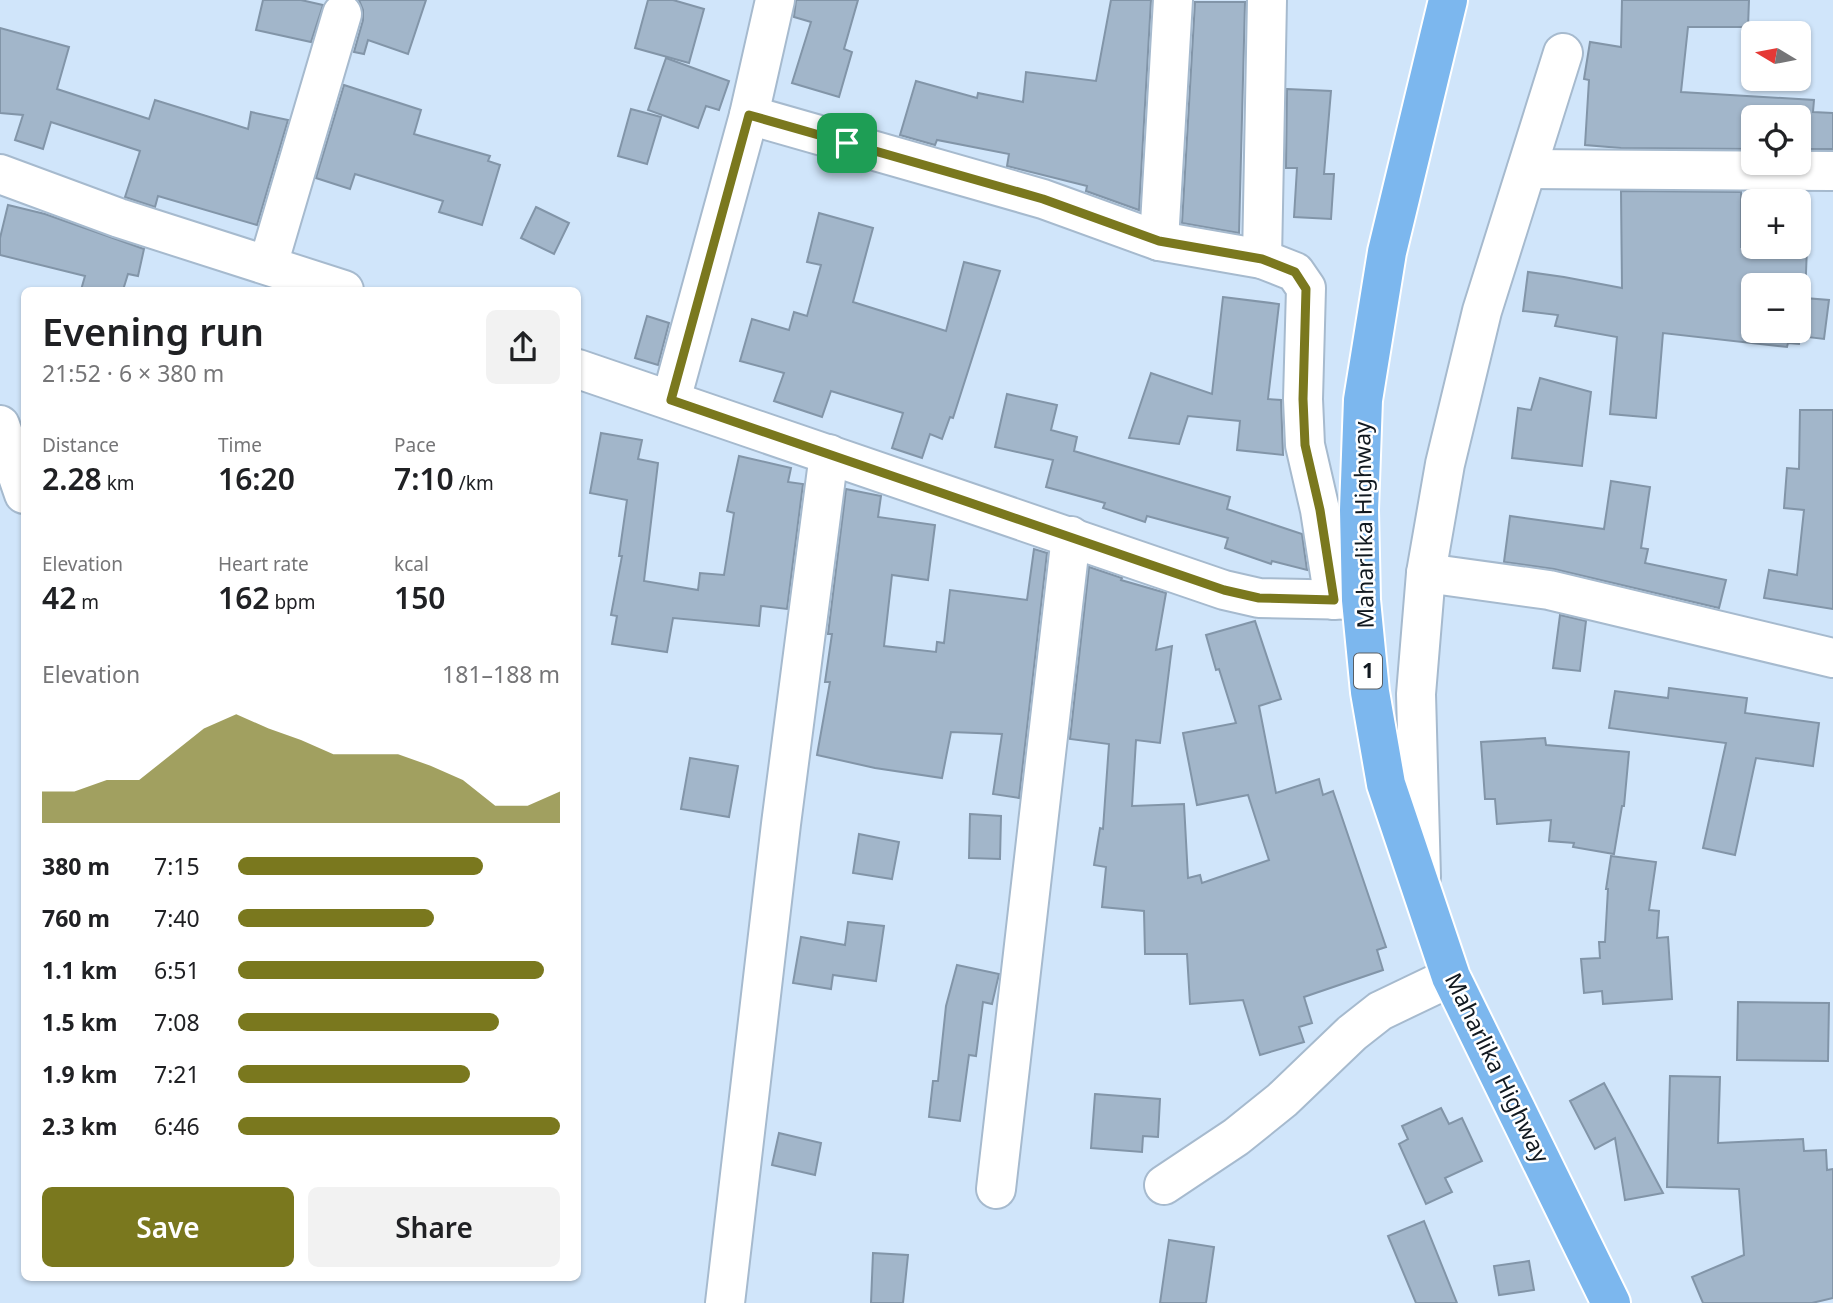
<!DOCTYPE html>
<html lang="en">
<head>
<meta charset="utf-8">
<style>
	:root { --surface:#fff; --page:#f2f2f2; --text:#202124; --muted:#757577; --accent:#7a781e }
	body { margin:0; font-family:"Noto Sans",sans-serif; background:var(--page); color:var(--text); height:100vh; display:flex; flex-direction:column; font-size:26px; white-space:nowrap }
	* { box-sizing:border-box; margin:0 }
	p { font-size:23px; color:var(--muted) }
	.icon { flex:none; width:38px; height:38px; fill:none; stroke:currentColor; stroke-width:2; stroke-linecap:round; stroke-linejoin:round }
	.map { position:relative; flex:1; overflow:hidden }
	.side { position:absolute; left:21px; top:287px; width:560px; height:994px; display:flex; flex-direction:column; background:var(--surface); border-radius:10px; box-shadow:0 2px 5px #0004 }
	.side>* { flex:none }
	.needle { width:46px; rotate:280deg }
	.tools { position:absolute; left:1741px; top:21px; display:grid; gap:14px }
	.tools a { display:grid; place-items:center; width:70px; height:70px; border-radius:10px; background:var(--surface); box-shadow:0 2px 5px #0004; font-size:35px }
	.pin { position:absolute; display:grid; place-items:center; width:60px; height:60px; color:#fff; margin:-30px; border-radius:14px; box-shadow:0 4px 10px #0006 }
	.round { display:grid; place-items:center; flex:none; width:74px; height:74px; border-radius:10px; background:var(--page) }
	.head { display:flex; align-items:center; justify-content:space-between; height:119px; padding:0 21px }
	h1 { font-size:38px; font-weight:600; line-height:52px }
	.metrics { display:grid; grid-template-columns:repeat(3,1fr); gap:10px; height:119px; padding:7px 21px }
	.metrics div { display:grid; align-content:center }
	.metrics b { font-size:30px; font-weight:600 }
	.metrics small { font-size:19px; font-weight:400 }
	.metrics p { font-size:19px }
	.chart { height:196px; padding:14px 21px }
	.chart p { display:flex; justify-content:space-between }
	.chart svg { width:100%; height:126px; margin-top:7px; fill:var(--accent); opacity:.7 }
	.button { display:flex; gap:14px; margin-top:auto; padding:14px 21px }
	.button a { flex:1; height:80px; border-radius:10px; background:var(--accent); color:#fff; font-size:28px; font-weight:600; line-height:80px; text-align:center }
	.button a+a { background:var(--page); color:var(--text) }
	ul { padding:0 21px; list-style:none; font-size:23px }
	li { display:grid; grid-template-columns:112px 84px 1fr; align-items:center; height:52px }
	li i { height:18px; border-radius:9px; background:var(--accent) }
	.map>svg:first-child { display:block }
	.building { fill:#a2b6ca; stroke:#8295a8; stroke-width:2; fill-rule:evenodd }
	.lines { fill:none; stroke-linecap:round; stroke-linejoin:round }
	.minor-casing { stroke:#a6bace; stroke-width:42 }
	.highway-casing { stroke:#fff; stroke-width:42 }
	.minor { stroke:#fff; stroke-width:38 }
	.highway { stroke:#7cb7ee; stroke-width:38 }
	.route-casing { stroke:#fff; stroke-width:14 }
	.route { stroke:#7a781e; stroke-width:9 }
	.labels { text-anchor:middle; stroke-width:5; stroke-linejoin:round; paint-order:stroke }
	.shield { fill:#fff; stroke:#585e63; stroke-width:2 }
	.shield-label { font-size:21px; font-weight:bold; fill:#111920 }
	.street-label { font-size:23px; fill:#111920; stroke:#fff }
</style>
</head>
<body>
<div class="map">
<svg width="1833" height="1303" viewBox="0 0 1833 1303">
	<rect width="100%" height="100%" fill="#d0e5fa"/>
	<g class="building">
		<path d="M263 0H301L323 5 311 42 256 30Z"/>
		<path d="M359 0H426L408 54 368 40 364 54 354 52 363 20V10Z"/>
		<path d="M648 0H673L704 9 689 63 635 48Z"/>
		<path d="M796 0H858L844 49 852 52 839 97 792 83 811 22 794 17Z"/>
		<path d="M1111 0H1151L1139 210 1086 191 1087 186 1007 166 1009 154 937 140 935 145 900 135 916 81 977 98 978 93 1023 102 1026 72 1096 81Z"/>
		<path d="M1622 0H1749L1748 27H1688L1681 92 1814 100 1813 112 1833 113V149H1799V117H1754V149L1621 148 1585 145 1589 80 1584 79 1590 42 1621 47Z"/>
		<path d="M1195 2H1245L1239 233 1182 223Z"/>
		<path d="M0 28 69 47 57 89 149 119 155 100 248 129 251 112 288 120 257 225 158 196 155 207 125 197 140 151 51 122 43 149 15 140 23 115 0 113Z"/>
		<path d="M666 58 729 81 719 110 706 106 698 128 648 110Z"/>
		<path d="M344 85 421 110 414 134 490 156 488 161 500 165 482 225 439 212 443 201 355 174 350 189 316 178Z"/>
		<path d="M1287 89 1331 91 1324 174H1334L1331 219 1294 217 1297 168H1286Z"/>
		<path d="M631 109 661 117 647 164 618 156Z"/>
		<path d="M1621 191 1741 192V247H1807L1805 298 1829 300 1824 339 1800 336 1799 344 1788 343 1787 347 1663 333 1656 418 1610 414 1617 337 1555 326 1558 315 1523 311 1528 272 1564 277 1622 288ZM1754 285H1799V331H1754Z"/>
		<path d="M8 205 45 214 144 249 138 276 128 274 123 290H81L85 276 0 255V238Z"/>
		<path d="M536 207 569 223 554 254 521 238Z"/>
		<path d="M819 213 873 228 853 302 946 331 964 262 1000 271 953 418 950 417 942 439 930 434 922 458 892 448 903 413 831 391 822 417 774 401 784 373 740 361 752 319 789 330 794 312 807 316 821 265 807 262Z"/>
		<path d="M1223 297 1279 304 1268 399 1281 400 1283 455 1237 450 1240 421 1188 416 1179 444 1129 438 1151 373 1212 394Z"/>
		<path d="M647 316 669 323 658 365 635 358Z"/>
		<path d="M1540 378 1591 392 1582 466 1512 458 1518 408 1531 410Z"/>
		<path d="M1007 394 1057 405 1051 430 1077 437 1074 451 1230 497 1227 509 1302 534 1307 570 1272 561 1271 564 1225 548 1228 538 1147 516 1145 522 1103 508 1105 503 1046 487 1053 460 995 447Z"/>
		<path d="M1800 410H1833V609L1764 598 1769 570 1797 575 1804 510 1784 508 1787 468 1799 469Z"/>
		<path d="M601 433 642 440 638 459 658 463 644 581 698 590 700 573 724 575 734 513 727 511 739 456 791 468 788 482 803 484 787 609 761 606 759 626 673 618 667 652 612 644 617 616 611 615 622 556H619L627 500 590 493Z"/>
		<path d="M1611 481 1650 487 1641 548 1648 549 1645 563 1726 580 1719 608 1554 569 1504 562 1510 516 1604 529Z"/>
		<path d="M846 489 881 496 878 517 935 525 928 580 892 575 884 646 936 652 937 642 944 643 950 590 1027 600 1034 549 1047 553 1019 798 993 794 1002 734 951 732 942 778 875 768 817 755 830 682H825L832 634H828Z"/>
		<path d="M1089 567 1122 578 1121 580 1166 593 1156 650 1172 646 1160 743 1136 740 1132 806 1184 804 1188 878 1200 875 1202 883 1269 860 1248 795 1197 805 1183 733 1236 723 1219 669 1216 670 1206 635 1255 621 1281 699 1259 706 1276 793 1319 779 1323 795 1333 791 1386 947 1377 950 1383 970 1304 997 1312 1023 1299 1027 1304 1042 1260 1055 1243 1000 1190 1004 1187 954H1145L1144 911 1102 907 1106 867 1094 865 1100 828 1103 829 1109 744 1070 739Z"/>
		<path d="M1560 615 1586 621 1580 671 1553 668Z"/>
		<path d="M1669 688 1747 698 1745 713 1819 723 1813 766 1756 758 1735 855 1703 848 1726 743 1609 728 1615 691 1668 698Z"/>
		<path d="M1545 738 1546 745 1629 752 1624 806H1622L1614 854 1573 847 1574 843 1549 841 1551 820 1497 824 1495 799H1485L1481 742Z"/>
		<path d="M690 758 738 766 729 817 681 809Z"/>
		<path d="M970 814 1001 816 1000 859 969 858Z"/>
		<path d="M859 834 899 842 892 879 853 873Z"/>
		<path d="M1611 856 1656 862 1649 910 1659 911 1657 938 1668 937 1672 999 1603 1004 1602 991 1584 993 1581 959 1600 958 1599 942H1605L1608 889H1606Z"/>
		<path d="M848 922 884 926 876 981 833 975 831 989 793 983 801 937 845 945Z"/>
		<path d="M957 965 999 974 992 1004 983 1002 976 1056 969 1055 960 1121 929 1117 933 1081H938L946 1006Z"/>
		<path d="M1738 1002 1829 1003 1828 1061 1737 1060Z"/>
		<path d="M1670 1076 1720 1077 1718 1143 1803 1139 1804 1151 1826 1150 1827 1170 1833 1169V1298L1812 1303H1703L1692 1277 1744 1255 1739 1189 1667 1187Z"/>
		<path d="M1604 1083 1630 1131 1663 1193 1625 1200 1615 1138 1595 1149 1570 1101Z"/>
		<path d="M1095 1094 1160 1099 1158 1137 1143 1136 1142 1152 1091 1148Z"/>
		<path d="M1441 1108 1449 1124 1462 1118 1482 1161 1445 1178 1452 1192 1426 1204 1399 1144 1408 1139 1402 1126Z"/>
		<path d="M779 1133 821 1143 815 1175 772 1165Z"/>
		<path d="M1424 1221 1457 1303H1416L1388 1236Z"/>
		<path d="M1169 1240 1214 1247 1206 1303H1160Z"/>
		<path d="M873 1253 908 1255 903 1303H871Z"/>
		<path d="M1529 1261 1534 1290 1499 1295 1494 1266Z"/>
	</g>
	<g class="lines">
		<g class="minor-casing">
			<g id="minor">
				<path d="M749 115 1043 199 1159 241 1262 259 1295 272 1306 288 1303 399 1305 445 1320 510 1334 600"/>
				<path d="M1527 169 1833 171"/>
				<path d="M0 174 119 218 344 290"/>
				<path d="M1159 241 1173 0"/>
				<path d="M1262 259 1267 0"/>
				<path d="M268 265 342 14"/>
				<path d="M578 369 1224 590 1259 598 1357 600"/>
				<path d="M671 400 749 115 775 0"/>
				<path d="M0 425 24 494"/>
				<path d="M1426 573 1549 590 1833 658"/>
				<path d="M1421 877 1416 694 1426 573 1445 464 1482 311 1563 53"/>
				<path d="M1164 1185 1236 1137 1282 1100 1352 1033 1380 1011 1451 977"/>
				<path d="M996 1189 1071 536"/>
				<path d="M725 1303 781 824 829 454"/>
			</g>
		</g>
		<g class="highway-casing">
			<path id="highway" d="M1448 0 1387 252 1363 400 1359 510 1361 600 1370 692 1386 784 1451 977 1611 1303"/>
		</g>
		<use href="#minor" class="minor"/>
		<use href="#highway" class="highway"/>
	</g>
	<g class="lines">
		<g class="route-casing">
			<path id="route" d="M749 115 1043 199 1159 241 1262 259 1295 272 1306 289 1303 399 1305 445 1320 510 1334 600 1259 598 1224 590 671 400Z"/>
		</g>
		<use href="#route" class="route"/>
	</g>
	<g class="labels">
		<rect class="shield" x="1354" y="653.5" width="28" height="35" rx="5"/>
		<g class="shield-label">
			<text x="1368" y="678">1</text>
		</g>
		<g class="street-label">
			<text transform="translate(1364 525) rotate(-91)" y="8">Maharlika Highway</text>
			<text transform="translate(1497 1068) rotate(64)" y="8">Maharlika Highway</text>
		</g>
	</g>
</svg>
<div class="tools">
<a><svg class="needle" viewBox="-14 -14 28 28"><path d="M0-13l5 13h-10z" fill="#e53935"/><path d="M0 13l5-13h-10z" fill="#757577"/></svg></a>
<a><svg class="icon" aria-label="locate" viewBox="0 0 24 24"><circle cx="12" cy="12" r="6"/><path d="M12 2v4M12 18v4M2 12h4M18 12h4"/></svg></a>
<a>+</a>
<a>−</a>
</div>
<div class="pin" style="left:847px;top:143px;background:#1e9e55"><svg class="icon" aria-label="arrive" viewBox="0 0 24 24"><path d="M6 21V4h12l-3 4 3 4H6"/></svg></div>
<section class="side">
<div class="head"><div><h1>Evening run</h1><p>21:52 · 6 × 380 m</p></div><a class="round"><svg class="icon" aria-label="share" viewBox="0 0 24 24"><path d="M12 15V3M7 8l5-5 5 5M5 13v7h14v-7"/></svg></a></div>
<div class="metrics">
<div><p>Distance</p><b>2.28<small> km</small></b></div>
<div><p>Time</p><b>16:20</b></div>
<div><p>Pace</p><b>7:10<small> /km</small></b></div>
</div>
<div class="metrics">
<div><p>Elevation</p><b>42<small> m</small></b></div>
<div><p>Heart rate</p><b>162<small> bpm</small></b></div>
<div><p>kcal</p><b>150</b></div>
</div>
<div class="chart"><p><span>Elevation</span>181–188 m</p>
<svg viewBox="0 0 160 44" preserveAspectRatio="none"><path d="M0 44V33L10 33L20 29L30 29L40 20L50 11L60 6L70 11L80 15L90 20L100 20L110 20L120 24L130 29L140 38L150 38L160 33V44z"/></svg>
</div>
<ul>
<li><b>380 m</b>7:15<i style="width:76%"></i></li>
<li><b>760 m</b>7:40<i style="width:61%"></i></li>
<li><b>1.1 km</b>6:51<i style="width:95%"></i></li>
<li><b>1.5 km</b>7:08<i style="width:81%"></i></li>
<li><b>1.9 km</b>7:21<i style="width:72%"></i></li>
<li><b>2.3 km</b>6:46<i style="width:100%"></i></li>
</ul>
<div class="button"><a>Save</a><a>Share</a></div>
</section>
</div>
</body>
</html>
